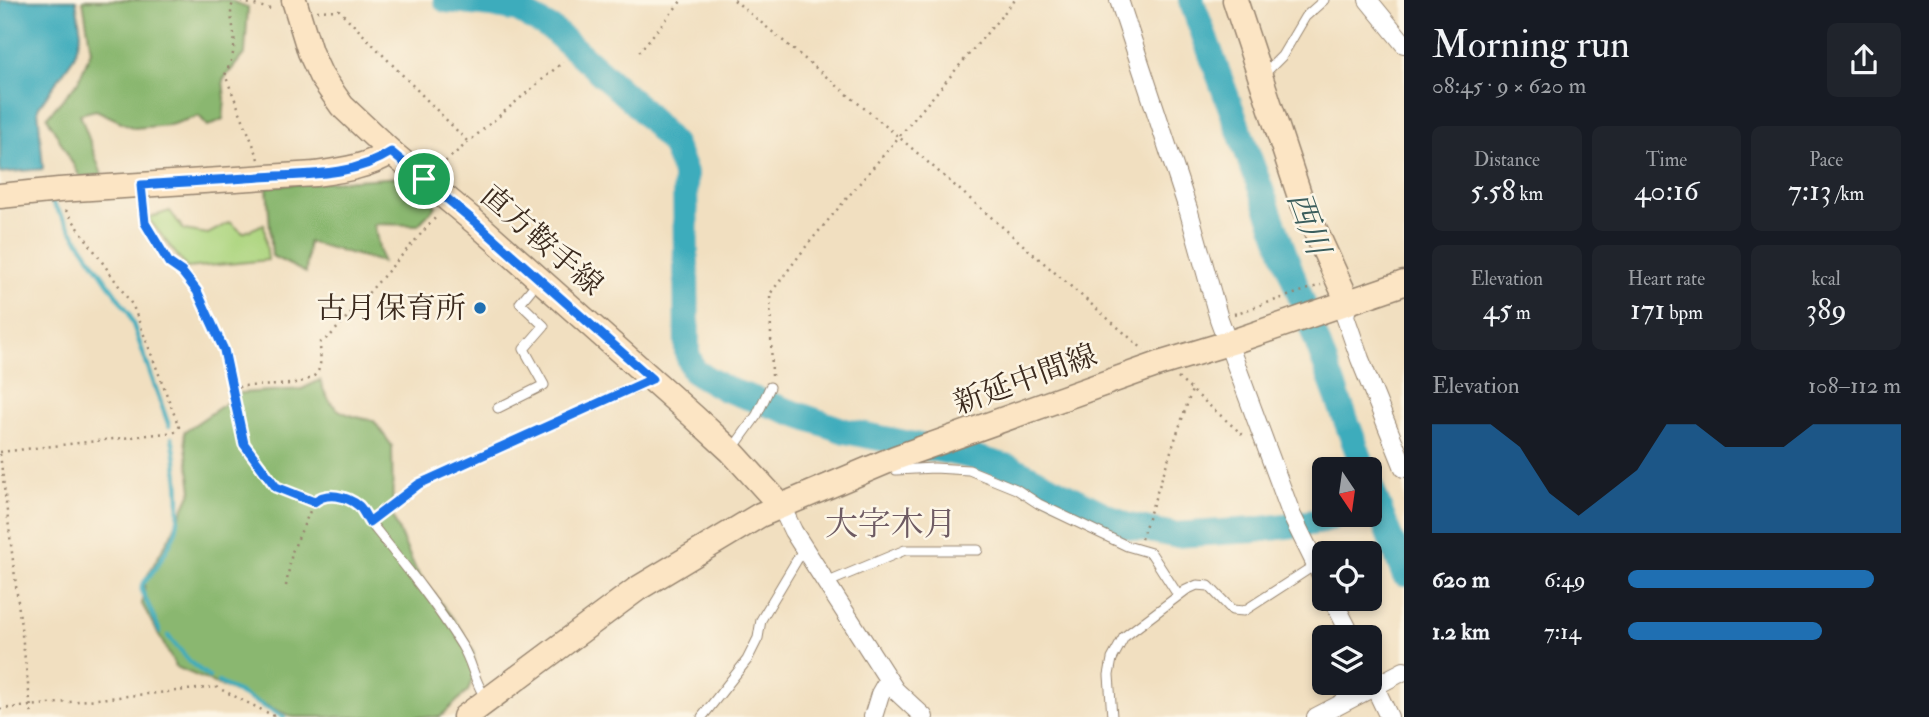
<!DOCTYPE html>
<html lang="en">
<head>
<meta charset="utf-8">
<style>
	:root { --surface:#171b24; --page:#20242c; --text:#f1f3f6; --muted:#9ea1a6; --accent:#1f6fb2 }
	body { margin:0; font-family:"IM FELL Double Pica","Noto Serif JP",serif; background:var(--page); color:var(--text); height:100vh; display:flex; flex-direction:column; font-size:26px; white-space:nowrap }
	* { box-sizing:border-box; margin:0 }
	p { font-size:23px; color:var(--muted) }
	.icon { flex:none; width:38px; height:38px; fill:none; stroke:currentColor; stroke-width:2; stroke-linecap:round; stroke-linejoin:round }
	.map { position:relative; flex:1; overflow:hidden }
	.side { display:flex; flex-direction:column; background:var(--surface); width:525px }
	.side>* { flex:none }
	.needle { width:46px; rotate:167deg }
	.tools { position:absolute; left:1312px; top:457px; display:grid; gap:14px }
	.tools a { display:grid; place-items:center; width:70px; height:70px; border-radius:10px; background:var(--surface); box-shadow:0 4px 10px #0003; font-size:35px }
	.pin { position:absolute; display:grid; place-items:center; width:60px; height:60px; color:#fff; margin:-30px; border:4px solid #fff; border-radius:50%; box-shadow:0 2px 7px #0007 }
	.round { display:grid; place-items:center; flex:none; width:74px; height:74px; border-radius:10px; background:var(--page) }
	.summary { display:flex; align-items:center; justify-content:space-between; height:119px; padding:0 28px }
	h1 { font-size:38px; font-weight:600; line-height:52px }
	.metrics { display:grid; grid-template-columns:repeat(3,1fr); gap:10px; height:119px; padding:7px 28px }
	.metrics div { display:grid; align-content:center; border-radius:10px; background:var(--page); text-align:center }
	.metrics b { font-size:30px; font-weight:600 }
	.metrics small { font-size:19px; font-weight:400 }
	.metrics p { font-size:19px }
	.chart { height:196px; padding:14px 28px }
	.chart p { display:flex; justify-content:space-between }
	.chart svg { width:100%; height:126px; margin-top:7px; fill:var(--accent); opacity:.7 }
	ul { padding:0 28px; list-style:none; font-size:23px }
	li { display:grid; grid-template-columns:112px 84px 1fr; align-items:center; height:52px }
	li i { height:18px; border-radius:9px; background:var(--accent) }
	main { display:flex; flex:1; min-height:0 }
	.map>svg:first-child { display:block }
	.green { fill:#aed681; stroke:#748050; stroke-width:2 }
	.forest { fill:#8ab76f; stroke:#627046; stroke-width:2 }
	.water { fill:#3eacbc; stroke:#3c6b6d; stroke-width:2 }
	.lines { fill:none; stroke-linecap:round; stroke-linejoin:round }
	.stream { stroke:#3eacbc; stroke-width:4.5 }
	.river { stroke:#3eacbc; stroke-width:26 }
	.lane-casing { stroke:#96846f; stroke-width:11 }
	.street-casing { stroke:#96846f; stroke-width:20 }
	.secondary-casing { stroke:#96846f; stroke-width:27 }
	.path { stroke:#96846f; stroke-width:2.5; stroke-dasharray:2 5; stroke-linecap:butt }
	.lane { stroke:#fff; stroke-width:9 }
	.street { stroke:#fff; stroke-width:18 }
	.secondary { stroke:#fce5c4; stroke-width:24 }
	.route-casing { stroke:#fff; stroke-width:14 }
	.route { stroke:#1a73e8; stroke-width:9 }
	.poi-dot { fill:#1f6fb2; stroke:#fcf5e5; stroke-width:2.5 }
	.labels { text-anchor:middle; stroke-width:5; stroke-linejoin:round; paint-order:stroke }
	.street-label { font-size:30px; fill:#3b2a1e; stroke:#fcf5e5 }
	.poi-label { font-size:30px; fill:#3b2a1e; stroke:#fcf5e5; text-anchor:end }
	.water-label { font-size:32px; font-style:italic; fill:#3c5e5d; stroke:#fcf5e5 }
	.quarter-label { font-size:33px; fill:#6e5b63; stroke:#fcf5e5 }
</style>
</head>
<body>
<main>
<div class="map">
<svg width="1404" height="717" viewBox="0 0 1404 717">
	<rect width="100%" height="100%" fill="#fcf5e5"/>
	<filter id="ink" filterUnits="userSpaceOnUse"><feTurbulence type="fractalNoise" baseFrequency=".0143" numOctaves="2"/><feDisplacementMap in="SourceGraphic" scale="14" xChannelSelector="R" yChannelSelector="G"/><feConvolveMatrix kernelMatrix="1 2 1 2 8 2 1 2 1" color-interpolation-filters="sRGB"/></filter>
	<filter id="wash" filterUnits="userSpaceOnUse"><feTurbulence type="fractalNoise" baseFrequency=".00686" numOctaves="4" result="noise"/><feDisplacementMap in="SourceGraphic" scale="28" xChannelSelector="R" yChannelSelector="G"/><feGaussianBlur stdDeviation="1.57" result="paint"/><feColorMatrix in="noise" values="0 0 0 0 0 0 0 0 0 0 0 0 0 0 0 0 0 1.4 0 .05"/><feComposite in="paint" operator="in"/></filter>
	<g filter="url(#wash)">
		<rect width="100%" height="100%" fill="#f1dfc0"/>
		<path class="green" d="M170 211 184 230 208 234 230 222 243 233 264 224 268 260 187 268 148 218Z"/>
		<g class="forest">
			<path d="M83 0H229L248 8 245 53 223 80 225 99 223 119 208 126 199 116 170 125 134 128 96 110 80 114 102 175 80 177 47 117 78 82 91 51Z"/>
			<path d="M401 177 436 206 418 225 374 224 382 262 308 242 306 273 272 256 267 186Z"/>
			<path d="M320 380C330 412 342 414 374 421L392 446 393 518 416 570 463 632 473 651 475 671 468 691 440 717H293L176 667 142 604 146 578 173 531 192 490 184 432 241 393 302 389Z"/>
		</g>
		<path class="water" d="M0 0H76L81 33 74 57 38 108 43 169 0 173Z"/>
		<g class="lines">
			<g class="stream">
				<path d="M51 201 129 313 169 426"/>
				<path d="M160 632 142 591V585C155 571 167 550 175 533 183 513 177 460 172 438"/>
				<path d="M168 636 191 663 209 677"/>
				<path d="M218 682 284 717"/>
			</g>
			<g class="river">
				<path d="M446 0 491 5 518 10 553 30 639 107 673 144 685 173 687 353 694 371 725 389 845 431 965 455 1012 468 1125 525 1174 535 1255 530 1323 521 1339 514"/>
				<path d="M1191 0 1364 469"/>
				<path d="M1370 485 1404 574"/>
			</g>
		</g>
	</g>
	<g filter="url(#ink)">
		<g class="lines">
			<g class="lane-casing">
				<g id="lane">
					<path d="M1264 74 1282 56 1305 17 1324 0"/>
					<path d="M498 408 544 385 524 349 544 326 520 303 538 281"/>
					<path d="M731 451 757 415 770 387"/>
					<path d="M891 465 896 470 934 468 969 470 1016 489 1039 504 1127 546 1151 553 1178 595"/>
					<path d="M826 583 905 550H978"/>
					<path d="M487 700C474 683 473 663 462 646 435 602 402 562 369 521L419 484 651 380"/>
					<path d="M702 717 747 660 758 638 761 620 804 548"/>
					<path d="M1112 717 1109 675 1112 659 1124 637 1186 590 1197 585 1209 586 1232 610 1244 611 1315 565"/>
				</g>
			</g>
			<g class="street-casing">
				<g id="street">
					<path d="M1119 0 1189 212 1219 319 1292 516 1325 583"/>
					<path d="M1368 0 1404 44"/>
					<path d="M1348 302 1345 316 1360 359 1404 468"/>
					<path d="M781 506 793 531 895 690 924 717"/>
					<path d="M1332 598 1352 637"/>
					<path d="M1370 677 1389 717"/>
					<path d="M873 717 880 694 888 680"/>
					<path d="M1316 717 1404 671"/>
				</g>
			</g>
			<g class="secondary-casing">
				<g id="secondary">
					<path d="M294 0 310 52 321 76 342 106 391 152 475 222 692 415 731 451 781 506"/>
					<path d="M1235 0 1300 197 1348 302"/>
					<path d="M0 196 59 190 315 174C343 170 367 167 391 152"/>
					<path d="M465 717 637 589 760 515 895 458 1159 364 1235 341 1404 283"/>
				</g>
			</g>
			<g class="path">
				<path d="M734 0 900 138 1144 350"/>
				<path d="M317 11 339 10 468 142"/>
				<path d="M639 52 682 0"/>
				<path d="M259 159 225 75C231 62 236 49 234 35 233 21 228 13 234 0L275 10"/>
				<path d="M440 166 563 62"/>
				<path d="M141 204 145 223 169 263 182 272 197 291 224 350 233 391"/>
				<path d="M1234 314 1321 285"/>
				<path d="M772 376 770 294 808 244 1015 0"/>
				<path d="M1178 378 1244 436"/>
				<path d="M0 452 175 432 179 427 133 306 65 209"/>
				<path d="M0 454 32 717"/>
				<path d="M363 512C354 497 328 490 314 502L276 487 260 466 245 444 233 395 236 388 242 386C260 385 310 388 318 371 322 364 320 351 320 343L331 335 436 217"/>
				<path d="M1141 539 1192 390"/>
				<path d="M286 586 292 552 314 502"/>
				<path d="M0 709 216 687 276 717"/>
			</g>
			<use href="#lane" class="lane"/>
			<use href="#street" class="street"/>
			<use href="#secondary" class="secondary"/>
		</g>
	</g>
	<g class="lines" filter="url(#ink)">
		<g class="route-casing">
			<path id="route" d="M391 152 475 222 652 379 419 484 369 522C366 517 363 510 359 506 347 496 327 491 314 502L276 487 244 444 224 350 197 291 182 272 169 263 145 223 141 185C180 182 220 180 260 177 305 174 352 177 391 152Z"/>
		</g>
		<use href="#route" class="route"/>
	</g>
	<circle class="poi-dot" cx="480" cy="308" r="7"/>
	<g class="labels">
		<g class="street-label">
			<text transform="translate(542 240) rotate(41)" y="10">直方鞍手線</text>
			<text transform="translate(1025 379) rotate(-20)" y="10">新延中間線</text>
		</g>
		<g class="poi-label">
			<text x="466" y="318">古月保育所</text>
		</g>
		<g class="water-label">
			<text transform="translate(1309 223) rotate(70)" y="11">西川</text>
		</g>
		<g class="quarter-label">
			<text x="891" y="535">大字木月</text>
		</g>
	</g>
</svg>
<div class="tools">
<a><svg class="needle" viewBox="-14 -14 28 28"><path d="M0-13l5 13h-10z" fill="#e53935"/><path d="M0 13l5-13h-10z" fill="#9ea1a6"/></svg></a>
<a><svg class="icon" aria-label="locate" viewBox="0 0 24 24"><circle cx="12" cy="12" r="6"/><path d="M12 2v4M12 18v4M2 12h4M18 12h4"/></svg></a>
<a><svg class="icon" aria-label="layers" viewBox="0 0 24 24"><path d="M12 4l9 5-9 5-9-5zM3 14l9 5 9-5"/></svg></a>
</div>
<div class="pin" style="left:424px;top:179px;background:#1e9e55"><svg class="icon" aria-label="arrive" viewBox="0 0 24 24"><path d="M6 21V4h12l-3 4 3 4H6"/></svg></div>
</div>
<section class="side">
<div class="summary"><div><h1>Morning run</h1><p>08:45 · 9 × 620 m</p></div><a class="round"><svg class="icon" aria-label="share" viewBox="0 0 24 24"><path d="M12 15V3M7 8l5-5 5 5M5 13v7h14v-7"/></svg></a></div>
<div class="metrics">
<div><p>Distance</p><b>5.58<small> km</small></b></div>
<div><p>Time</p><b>40:16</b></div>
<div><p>Pace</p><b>7:13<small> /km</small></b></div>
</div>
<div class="metrics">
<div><p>Elevation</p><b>45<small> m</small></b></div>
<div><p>Heart rate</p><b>171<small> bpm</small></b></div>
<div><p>kcal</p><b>389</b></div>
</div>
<div class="chart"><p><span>Elevation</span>108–112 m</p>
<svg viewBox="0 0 160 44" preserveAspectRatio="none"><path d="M0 44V6L10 6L20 6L30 14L40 30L50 38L60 30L70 22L80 6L90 6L100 14L110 14L120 14L130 6L140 6L150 6L160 6V44z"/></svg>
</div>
<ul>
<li><b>620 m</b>6:49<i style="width:90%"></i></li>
<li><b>1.2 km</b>7:14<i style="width:71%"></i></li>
</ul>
</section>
</main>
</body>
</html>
